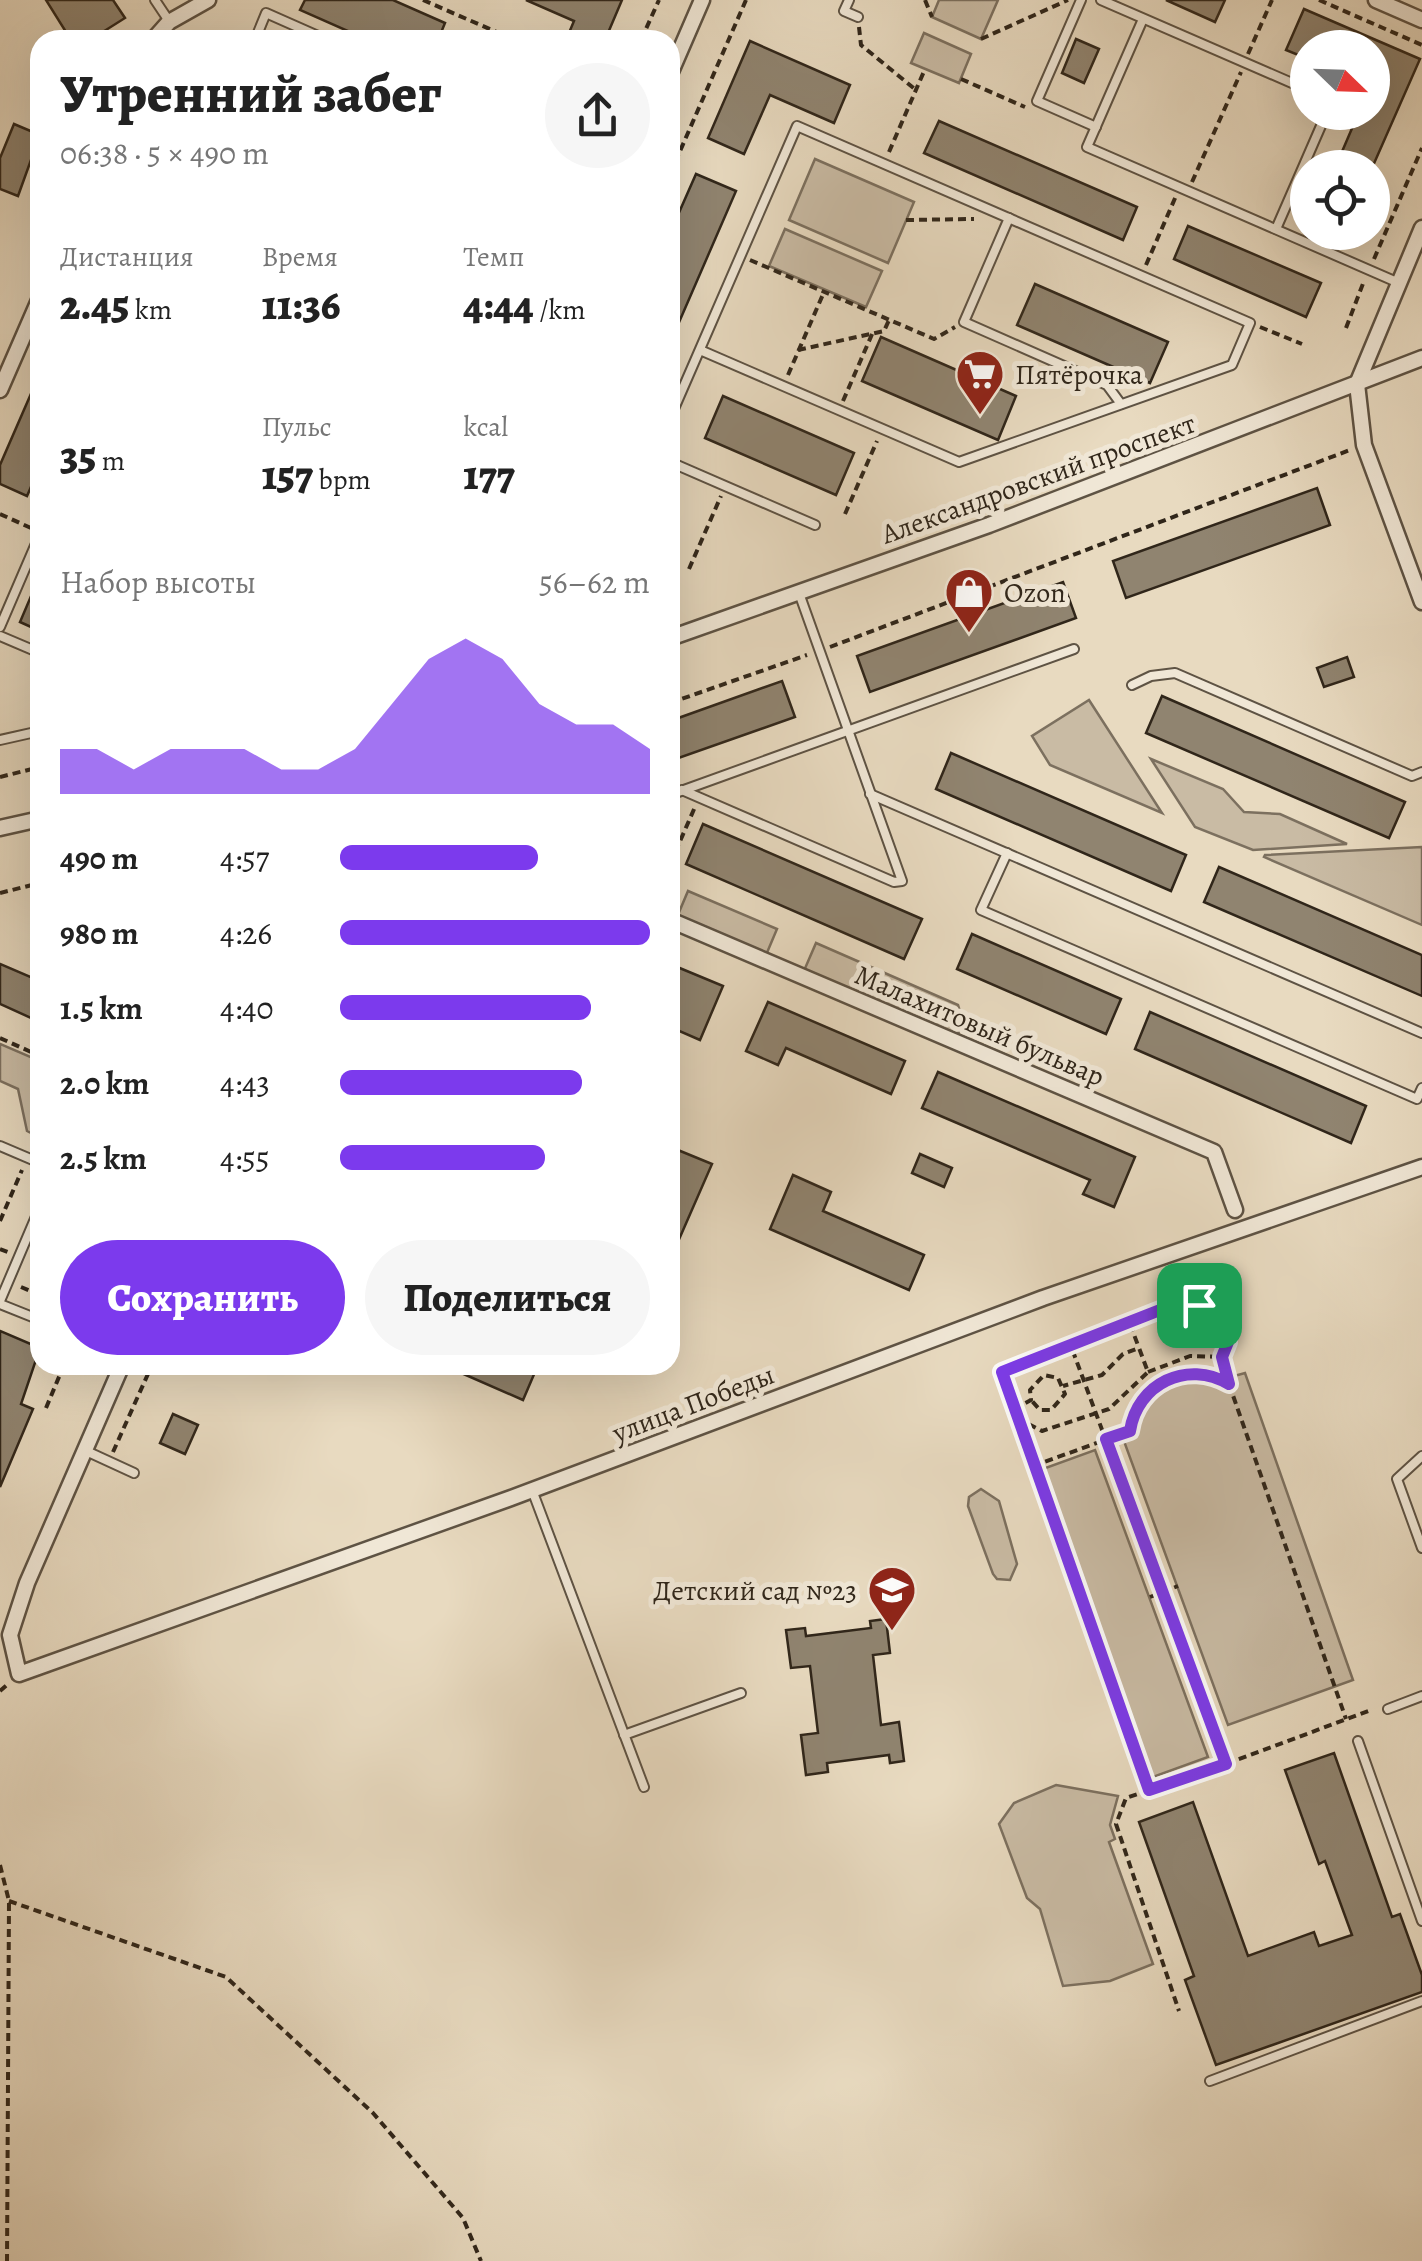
<!DOCTYPE html>
<html lang="ru">
<head>
<meta charset="utf-8">
<style>
	:root { --surface:#fff; --page:#f6f6f6; --text:#222; --muted:#767676; --accent:#7c3aed }
	body { margin:0; font-family:Alegreya,serif; background:var(--page); color:var(--text); height:100vh; display:flex; flex-direction:column; font-size:38px; white-space:nowrap }
	* { box-sizing:border-box; margin:0 }
	p { font-size:32px; color:var(--muted) }
	.icon { flex:none; width:55px; height:55px; fill:none; stroke:currentColor; stroke-width:2; stroke-linecap:round; stroke-linejoin:round }
	.map { position:relative; flex:1; overflow:hidden }
	.details { position:absolute; left:30px; top:30px; width:650px; height:1345px; display:flex; flex-direction:column; background:var(--surface); border-radius:30px; box-shadow:0 10px 40px #0002 }
	.details>* { flex:none }
	.needle { width:65px; rotate:113deg }
	.fabs { position:absolute; left:1290px; top:30px; display:grid; gap:20px }
	.fabs a { display:grid; place-items:center; width:100px; height:100px; border-radius:50%; background:var(--surface); box-shadow:0 10px 40px #0002; font-size:50px }
	.pin { position:absolute; display:grid; place-items:center; width:85px; height:85px; color:#fff; margin:-42px; border-radius:20px; box-shadow:0 5px 15px #0006 }
	.round { display:grid; place-items:center; flex:none; width:105px; height:105px; border-radius:52px; background:var(--page) }
	.summary { display:flex; align-items:center; justify-content:space-between; height:170px; padding:0 30px }
	h1 { font-size:55px; font-weight:800; line-height:75px }
	.metrics { display:grid; grid-template-columns:repeat(3,1fr); gap:15px; height:170px; padding:10px 30px }
	.metrics div { display:grid; align-content:center }
	.metrics b { font-size:42px; font-weight:800 }
	.metrics small { font-size:28px; font-weight:400 }
	.metrics p { font-size:28px }
	.chart { height:280px; padding:20px 30px }
	.chart p { display:flex; justify-content:space-between }
	.chart svg { width:100%; height:180px; margin-top:10px; fill:var(--accent); opacity:.7 }
	.button { display:flex; gap:20px; margin-top:auto; padding:20px 30px }
	.button a { flex:1; height:115px; border-radius:60px; background:var(--accent); color:#fff; font-size:40px; font-weight:800; line-height:115px; text-align:center }
	.button a+a { background:var(--page); color:var(--text) }
	ul { padding:0 30px; list-style:none; font-size:32px }
	li { display:grid; grid-template-columns:160px 120px 1fr; align-items:center; height:75px }
	li i { height:25px; border-radius:12px; background:var(--accent) }
	.map>svg:first-child { display:block }
	.green { fill:#c9bba4; stroke:#7c705f; stroke-width:2.5 }
	.building { fill:#908470; stroke:#30261a; stroke-width:2.5 }
	.lines { fill:none; stroke-linecap:round; stroke-linejoin:round }
	.lane-casing { stroke:#5e5344; stroke-width:12 }
	.street-casing { stroke:#5e5344; stroke-width:19 }
	.path { stroke:#30261a; stroke-width:4; stroke-dasharray:8 5; stroke-linecap:butt }
	.lane { stroke:#f0e7d6; stroke-width:8 }
	.street { stroke:#f0e7d6; stroke-width:14 }
	.route-casing { stroke:#fff; stroke-width:20 }
	.route { stroke:#7c3aed; stroke-width:12 }
	.labels { text-anchor:middle; stroke-width:10; stroke-linejoin:round; paint-order:stroke }
	.poi-label { font-size:28px; fill:#30261a; stroke:#f0e7d6; text-anchor:start }
	.street-label { font-size:28px; fill:#30261a; stroke:#f0e7d6 }
</style>
</head>
<body>
<div class="map">
<svg width="1422" height="2261" viewBox="0 0 1422 2261">
	<rect width="100%" height="100%" fill="#e8dac0"/>
	<filter id="stains"><feTurbulence type="fractalNoise" baseFrequency=".002" numOctaves="4"/><feColorMatrix values="0 0 0 0 .2 0 0 0 0 .09 0 0 0 0 .02 0 0 0 .5 -.17"/></filter>
	<radialGradient id="worn" r=".72"><stop offset=".6" stop-color="#630" stop-opacity="0"/><stop offset="1" stop-color="#630" stop-opacity=".3"/></radialGradient>
	<g class="green">
		<path d="M939 0H998L981 39 932 17Z"/>
		<path d="M924 33 971 54 959 83 911 63Z"/>
		<path d="M815 159 914 202 888 263 789 220Z"/>
		<path d="M785 229 882 271 866 307 769 266Z"/>
		<path d="M1089 700 1162 813 1050 765 1032 736Z"/>
		<path d="M1151 759 1223 789 1244 812 1280 814 1347 844 1253 850 1195 827Z"/>
		<path d="M1422 847V925L1264 857 1265 855Z"/>
		<path d="M688 891 777 929 766 955 677 917Z"/>
		<path d="M816 943 958 1005 963 1021 956 1039 803 973Z"/>
		<path d="M0 1044 40 1061V1123L35 1135 27 1131 18 1089 0 1081Z"/>
		<path d="M1195 1373 1228 1383 1227 1378 1245 1373 1353 1680 1228 1725 1121 1433 1130 1431C1136 1395 1161 1378 1195 1373Z"/>
		<path d="M1095 1450 1208 1757 1153 1777 1040 1470Z"/>
		<path d="M981 1489 999 1501 1017 1564 1010 1580 997 1579 993 1574 968 1506 969 1497Z"/>
		<path d="M1056 1785 1118 1796 1110 1825 1115 1839 1109 1842 1153 1964 1110 1981 1063 1986 1040 1909 1027 1898 999 1824 1014 1803Z"/>
	</g>
	<g class="building">
		<path d="M46 0H113L125 18 90 40H71Z"/>
		<path d="M305 0H393L445 23 438 40H368L300 10Z"/>
		<path d="M526 0H622L605 40H566L574 21Z"/>
		<path d="M1166 0H1225L1215 22Z"/>
		<path d="M1304 9 1420 59 1372 168H1335L1359 112H1372V48H1308V59L1286 50Z"/>
		<path d="M1076 39 1099 49 1084 83 1062 73Z"/>
		<path d="M750 41 850 85 834 123 770 95 744 154 708 138Z"/>
		<path d="M939 121 1137 207 1123 240 924 153Z"/>
		<path d="M14 124 40 135 18 196 0 189V158Z"/>
		<path d="M696 174 736 191 670 343V233Z"/>
		<path d="M1188 226 1321 283 1306 317 1174 259Z"/>
		<path d="M1035 284 1168 342 1150 383 1017 325Z"/>
		<path d="M881 337 1016 396 998 440 862 381Z"/>
		<path d="M40 373V466L27 496 0 484V465Z"/>
		<path d="M723 396 854 453 836 495 705 438Z"/>
		<path d="M1317 488 1330 525 1126 598 1113 561Z"/>
		<path d="M40 575V631L20 622Z"/>
		<path d="M1063 582 1076 618 870 692 857 656Z"/>
		<path d="M1347 657 1354 677 1324 687 1317 668Z"/>
		<path d="M782 681 795 717 670 761V721Z"/>
		<path d="M1162 696 1405 802 1389 838 1146 733Z"/>
		<path d="M951 753 1186 855 1171 891 936 789Z"/>
		<path d="M703 824 922 919 904 959 686 864Z"/>
		<path d="M1219 867 1422 955V996L1204 902Z"/>
		<path d="M972 934 1121 999 1106 1034 957 969Z"/>
		<path d="M0 964 40 981V1022L0 1004Z"/>
		<path d="M670 964 723 986 700 1040 670 1027Z"/>
		<path d="M768 1002 905 1061 891 1094 786 1048 778 1065 746 1051Z"/>
		<path d="M1150 1012 1366 1106 1351 1143 1135 1049Z"/>
		<path d="M938 1072 1135 1157 1114 1207 1083 1194 1090 1180 922 1108Z"/>
		<path d="M673 1148 712 1164 670 1260V1155Z"/>
		<path d="M920 1154 952 1168 944 1187 912 1173Z"/>
		<path d="M793 1175 831 1192 823 1211 924 1255 909 1290 770 1229Z"/>
		<path d="M0 1331 40 1348 21 1404 33 1409 0 1487Z"/>
		<path d="M443 1365H538L523 1400Z"/>
		<path d="M173 1414 198 1425 185 1454 160 1443Z"/>
		<path d="M886 1619 890 1653 873 1655 881 1725 899 1722 904 1761 890 1763 889 1755 827 1763 828 1772 806 1775 801 1735 818 1733 810 1666 791 1668 786 1630 805 1628 806 1636 871 1628 870 1621Z"/>
		<path d="M1334 1753 1392 1917 1400 1914 1422 1975V1992L1216 2065 1185 1980 1194 1976 1139 1822 1193 1802 1248 1956 1314 1932 1319 1946 1352 1935 1325 1861 1319 1864 1285 1770Z"/>
	</g>
	<g class="lines">
		<g class="lane-casing">
			<g id="lane">
				<path d="M155 0 169 21"/>
				<path d="M849 0 844 11 858 17"/>
				<path d="M1081 0 1037 101 1096 127"/>
				<path d="M1101 0 1308 90"/>
				<path d="M1143 19 1087 147 1399 283"/>
				<path d="M255 40 266 13 327 40"/>
				<path d="M1009 218 964 322 1107 385 1121 404"/>
				<path d="M1276 229 1327 112"/>
				<path d="M670 418 797 126 1250 323 1232 365 959 462 700 350"/>
				<path d="M670 462 815 525"/>
				<path d="M0 627 40 534"/>
				<path d="M0 636 40 653"/>
				<path d="M1132 685 1151 676 1175 673 1412 776 1422 772"/>
				<path d="M0 740 40 731"/>
				<path d="M682 790 894 882 902 881 799 593"/>
				<path d="M870 794 1422 1033"/>
				<path d="M670 795 1074 649"/>
				<path d="M1007 853 981 910 1417 1099 1422 1088"/>
				<path d="M0 1146 40 1163"/>
				<path d="M0 1301 40 1207"/>
				<path d="M0 1304 40 1320"/>
				<path d="M84 1450 134 1473"/>
				<path d="M1422 1456 1397 1479 1422 1548"/>
				<path d="M532 1490 644 1787"/>
				<path d="M1388 1709 1422 1696"/>
				<path d="M624 1735 741 1693"/>
				<path d="M1358 1741 1422 1921"/>
				<path d="M1210 2081 1422 2001"/>
			</g>
		</g>
		<g class="street-casing">
			<g id="street">
				<path d="M1376 0 1422 20"/>
				<path d="M153 40 169 22 208 0"/>
				<path d="M670 74 702 0"/>
				<path d="M1422 228 1357 384 1364 445 1422 602"/>
				<path d="M0 390 40 298"/>
				<path d="M670 638 989 525 1422 358"/>
				<path d="M0 828 40 819"/>
				<path d="M670 920 1214 1152 1235 1210"/>
				<path d="M122 1365 27 1583 10 1635 19 1674 511 1498 1043 1298 1422 1167"/>
			</g>
		</g>
		<g class="path">
			<path d="M423 0 515 40"/>
			<path d="M925 0 932 17"/>
			<path d="M1319 0 1422 45"/>
			<path d="M859 27 861 45 916 90"/>
			<path d="M981 39 1068 0"/>
			<path d="M641 40 659 0"/>
			<path d="M1248 54 1272 0"/>
			<path d="M961 79 1025 107"/>
			<path d="M889 152 925 69"/>
			<path d="M670 174 746 0"/>
			<path d="M1192 182 1241 72"/>
			<path d="M906 220 974 219"/>
			<path d="M1374 259 1422 148"/>
			<path d="M750 260 934 339 955 327"/>
			<path d="M1146 265 1176 196"/>
			<path d="M1260 327 1302 344"/>
			<path d="M1346 328 1364 281"/>
			<path d="M798 350 884 331 889 320"/>
			<path d="M788 375 824 292"/>
			<path d="M843 401 873 332"/>
			<path d="M0 514 31 528"/>
			<path d="M845 514 877 441"/>
			<path d="M689 569 721 496"/>
			<path d="M830 647 1350 450"/>
			<path d="M670 703 807 655"/>
			<path d="M0 777 40 767"/>
			<path d="M670 864 695 807"/>
			<path d="M0 893 40 883"/>
			<path d="M0 1038 40 1056"/>
			<path d="M32 1147 40 1129"/>
			<path d="M0 1221 22 1170"/>
			<path d="M0 1249 10 1253"/>
			<path d="M21 1287 40 1295"/>
			<path d="M1182 1313 1189 1330 1202 1332 1211 1326V1314L1199 1305 1182 1313 1160 1311 1002 1372 1149 1790 1226 1764"/>
			<path d="M1130 1324 1139 1348"/>
			<path d="M1068 1338 1226 1764 1371 1710"/>
			<path d="M1148 1372 1190 1356 1223 1357 1228 1329 1221 1320 1212 1319"/>
			<path d="M1229 1384 1346 1719"/>
			<path d="M46 1408 64 1365"/>
			<path d="M1014 1409 1031 1400 1030 1390 1044 1375 1058 1378 1065 1394 1051 1410H1040L1031 1400"/>
			<path d="M1017 1418 1042 1431 1109 1409 1148 1372 1139 1348 1123 1354 1102 1375 1063 1386"/>
			<path d="M113 1452 152 1365"/>
			<path d="M1033 1466 1130 1431C1137 1384 1187 1359 1229 1384L1223 1357"/>
			<path d="M1150 1597 1178 1586"/>
			<path d="M0 1691 8 1684"/>
			<path d="M1149 1790 1126 1798 1116 1824 1179 2011"/>
			<path d="M0 1865 9 1901 7 2261"/>
			<path d="M9 1901 226 1977 373 2113 463 2218 481 2261"/>
		</g>
		<use href="#lane" class="lane"/>
		<use href="#street" class="street"/>
	</g>
	<g class="lines">
		<g class="route-casing">
			<path id="route" d="M1192 1305 1206 1308 1212 1319 1226 1323 1228 1342 1222 1357 1229 1384C1187 1359 1137 1384 1130 1431L1106 1439 1226 1764 1149 1790 1002 1372 1160 1310 1182 1314Z"/>
		</g>
		<use href="#route" class="route"/>
	</g>
	<defs>
		<g id="supermarket-pin" transform="scale(2.5)"><path d="M0 17L-7.5 6A9.5 9.5 0 1 1 7.5 6Z" fill="#8f2418" stroke="#f0e7d6"/><path d="M-6-5.5h2.5l.6 2H6L4.5 2H-2.5L-4.4-4H-6ZM-1.5 3.2a1.3 1.3 0 1 0 .1 0ZM3 3.2a1.3 1.3 0 1 0 .1 0Z" fill="#fff"/></g>
		<g id="shop-pin" transform="scale(2.5)"><path d="M0 17L-7.5 6A9.5 9.5 0 1 1 7.5 6Z" fill="#8f2418" stroke="#f0e7d6"/><path d="M-5-2.5h2.3a2.7 3.5 0 0 1 5.4 0H5L5.5 6h-11ZM-1.5-2.5h3a1.5 2.3 0 0 0-3 0Z" fill="#fff"/></g>
		<g id="school-pin" transform="scale(2.5)"><path d="M0 17L-7.5 6A9.5 9.5 0 1 1 7.5 6Z" fill="#8f2418" stroke="#f0e7d6"/><path d="M0-5L7-2L0 1L-7-2ZM-4 1L0 2.5L4 1V4Q0 6-4 4Z" fill="#fff"/></g>
	</defs>
	<g fill-rule="evenodd">
		<use href="#supermarket-pin" x="980" y="374"/>
		<use href="#shop-pin" x="969" y="592"/>
		<use href="#school-pin" x="892" y="1590"/>
	</g>
	<g class="labels">
		<g class="poi-label">
			<text x="1015" y="384">Пятёрочка</text>
			<text x="1004" y="602">Ozon</text>
			<text x="857" y="1600" text-anchor="end">Детский сад №23</text>
		</g>
		<g class="street-label">
			<text transform="translate(1038 478) rotate(-20)" y="10">Александровский проспект</text>
			<text transform="translate(980 1025) rotate(23)" y="10">Малахитовый бульвар</text>
			<text transform="translate(693 1403) rotate(-21)" y="10">улица Победы</text>
		</g>
	</g>
	<rect width="100%" height="100%" filter="url(#stains)"/>
	<rect width="100%" height="100%" fill="url(#worn)"/>
</svg>
<div class="fabs">
<a><svg class="needle" viewBox="-14 -14 28 28"><path d="M0-13l5 13h-10z" fill="#e53935"/><path d="M0 13l5-13h-10z" fill="#767676"/></svg></a>
<a><svg class="icon" aria-label="locate" viewBox="0 0 24 24"><circle cx="12" cy="12" r="6"/><path d="M12 2v4M12 18v4M2 12h4M18 12h4"/></svg></a>
</div>
<div class="pin" style="left:1199px;top:1305px;background:#1e9e55"><svg class="icon" aria-label="arrive" viewBox="0 0 24 24"><path d="M6 21V4h12l-3 4 3 4H6"/></svg></div>
<section class="details">
<div class="summary"><div><h1>Утренний забег</h1><p>06:38 · 5 × 490 m</p></div><a class="round"><svg class="icon" aria-label="share" viewBox="0 0 24 24"><path d="M12 15V3M7 8l5-5 5 5M5 13v7h14v-7"/></svg></a></div>
<div class="metrics">
<div><p>Дистанция</p><b>2.45<small> km</small></b></div>
<div><p>Время</p><b>11:36</b></div>
<div><p>Темп</p><b>4:44<small> /km</small></b></div>
</div>
<div class="metrics">
<div><b>35<small> m</small></b></div>
<div><p>Пульс</p><b>157<small> bpm</small></b></div>
<div><p>kcal</p><b>177</b></div>
</div>
<div class="chart"><p><span>Набор высоты</span>56–62 m</p>
<svg viewBox="0 0 160 44" preserveAspectRatio="none"><path d="M0 44V33L10 33L20 38L30 33L40 33L50 33L60 38L70 38L80 33L90 22L100 11L110 6L120 11L130 22L140 27L150 27L160 33V44z"/></svg>
</div>
<ul>
<li><b>490 m</b>4:57<i style="width:64%"></i></li>
<li><b>980 m</b>4:26<i style="width:100%"></i></li>
<li><b>1.5 km</b>4:40<i style="width:81%"></i></li>
<li><b>2.0 km</b>4:43<i style="width:78%"></i></li>
<li><b>2.5 km</b>4:55<i style="width:66%"></i></li>
</ul>
<div class="button"><a>Сохранить</a><a>Поделиться</a></div>
</section>
</div>
</body>
</html>
